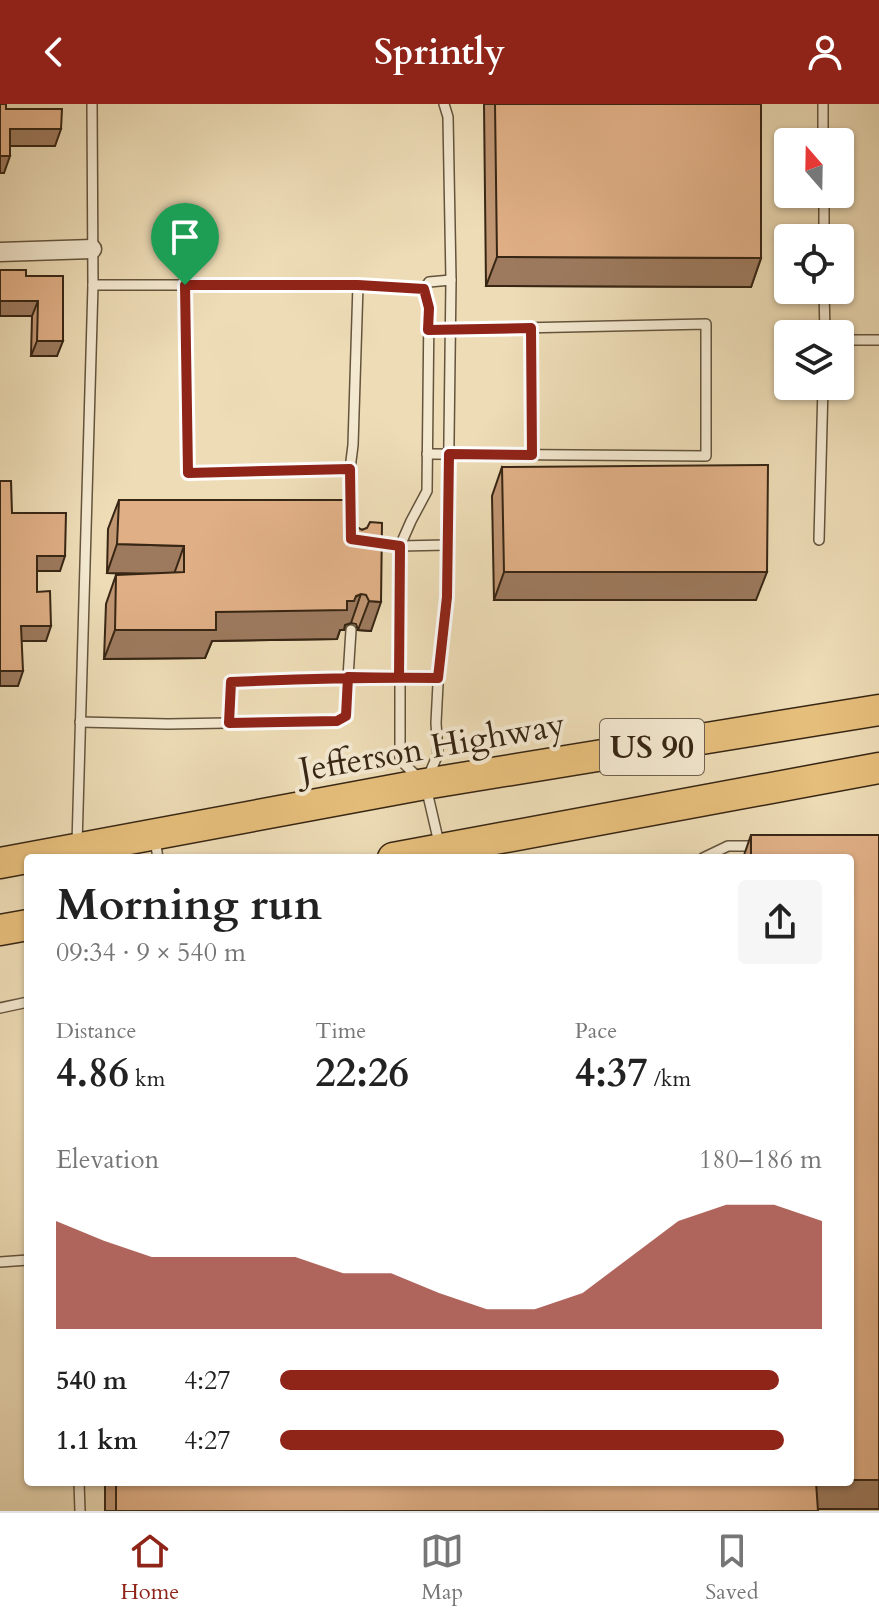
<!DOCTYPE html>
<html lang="en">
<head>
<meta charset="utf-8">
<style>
	:root { --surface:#fff; --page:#f6f6f6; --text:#222; --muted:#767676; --line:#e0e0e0; --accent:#8f2418 }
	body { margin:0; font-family:Cardo,serif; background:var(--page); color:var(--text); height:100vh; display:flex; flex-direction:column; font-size:30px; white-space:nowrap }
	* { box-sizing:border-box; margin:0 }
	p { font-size:26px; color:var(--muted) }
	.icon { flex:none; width:44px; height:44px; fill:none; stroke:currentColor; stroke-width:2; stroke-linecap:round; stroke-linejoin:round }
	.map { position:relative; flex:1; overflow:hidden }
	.side { position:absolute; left:24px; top:750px; width:830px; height:632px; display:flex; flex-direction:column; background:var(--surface); border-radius:8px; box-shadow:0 2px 6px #0004 }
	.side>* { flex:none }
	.needle { width:52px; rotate:340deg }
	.fabs { position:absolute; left:774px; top:24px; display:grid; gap:16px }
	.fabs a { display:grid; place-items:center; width:80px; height:80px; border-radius:8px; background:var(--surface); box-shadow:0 2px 6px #0004; font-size:40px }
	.pin { position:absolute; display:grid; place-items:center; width:68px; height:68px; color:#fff; margin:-82px -34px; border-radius:50% 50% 50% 0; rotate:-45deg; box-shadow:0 0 8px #0007 }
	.pin .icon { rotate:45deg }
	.round { display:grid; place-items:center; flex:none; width:84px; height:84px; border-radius:8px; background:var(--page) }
	.head { display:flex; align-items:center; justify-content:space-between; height:136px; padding:0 32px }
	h1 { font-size:44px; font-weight:600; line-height:60px }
	.figures { display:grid; grid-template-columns:repeat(3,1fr); gap:12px; height:136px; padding:8px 32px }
	.figures div { display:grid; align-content:center }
	.figures b { font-size:40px; font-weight:600 }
	.figures small { font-size:22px; font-weight:400 }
	.figures p { font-size:22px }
	.chart { height:224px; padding:16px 32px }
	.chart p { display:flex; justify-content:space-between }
	.chart svg { width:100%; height:144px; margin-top:8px; fill:var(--accent); opacity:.7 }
	ul { padding:0 32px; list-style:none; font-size:26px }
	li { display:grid; grid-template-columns:128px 96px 1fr; align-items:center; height:60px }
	li i { height:20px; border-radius:10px; background:var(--accent) }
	header { display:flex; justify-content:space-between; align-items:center; height:104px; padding:0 32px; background:var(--accent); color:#fff; font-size:36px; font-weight:600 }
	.tab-bar { display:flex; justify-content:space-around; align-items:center; height:112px; border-top:2px solid var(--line); background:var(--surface); font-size:22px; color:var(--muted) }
	.tab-bar a { display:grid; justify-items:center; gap:4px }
	.tab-bar .on { color:var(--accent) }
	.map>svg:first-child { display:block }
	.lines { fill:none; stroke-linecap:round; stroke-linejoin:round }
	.service-casing { stroke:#64543c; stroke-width:12 }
	.minor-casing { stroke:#64543c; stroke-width:21 }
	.primary-casing { stroke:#372614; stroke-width:33 }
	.service { stroke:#f3e8d0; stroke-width:9 }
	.minor { stroke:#f3e8d0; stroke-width:18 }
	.primary { stroke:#e6be7b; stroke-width:30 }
	.wall { fill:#c19673; stroke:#372614; stroke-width:2 }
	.shaded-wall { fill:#9d7a5e; stroke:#372614; stroke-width:2 }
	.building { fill:#e0af86; stroke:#372614; stroke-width:2 }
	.route-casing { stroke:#fff; stroke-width:16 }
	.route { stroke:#8f2418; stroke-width:10 }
	.labels { text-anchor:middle; stroke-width:8; stroke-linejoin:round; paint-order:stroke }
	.shield { fill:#f3e8d0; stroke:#6f604c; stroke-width:2 }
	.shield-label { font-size:32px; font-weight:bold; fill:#372614 }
	.street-label { font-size:34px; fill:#372614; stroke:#f3e8d0 }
</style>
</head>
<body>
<header><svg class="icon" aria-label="back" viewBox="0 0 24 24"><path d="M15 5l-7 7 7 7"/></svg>Sprintly<svg class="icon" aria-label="person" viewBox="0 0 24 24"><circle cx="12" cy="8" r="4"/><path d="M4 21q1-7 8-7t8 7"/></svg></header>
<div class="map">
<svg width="879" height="1407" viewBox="0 0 879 1407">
	<rect width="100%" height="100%" fill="#eddcb6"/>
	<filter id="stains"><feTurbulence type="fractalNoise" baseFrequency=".0025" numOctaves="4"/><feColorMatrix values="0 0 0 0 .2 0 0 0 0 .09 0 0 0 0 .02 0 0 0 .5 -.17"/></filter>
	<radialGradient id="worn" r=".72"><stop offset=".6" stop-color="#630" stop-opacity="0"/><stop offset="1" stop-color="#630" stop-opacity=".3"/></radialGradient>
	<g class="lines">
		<g class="service-casing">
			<g id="service">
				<path d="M444 0 448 13 451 176"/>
				<path d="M823 0V38"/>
				<path d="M824 90V134"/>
				<path d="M451 176 447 493 438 580 436 619 438 650 425 680 400 656V442L411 417 427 387 429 204 424 185 429 178Z"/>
				<path d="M93 181H358"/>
				<path d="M185 181 188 369 350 365"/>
				<path d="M824 186 825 230"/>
				<path d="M531 224 532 351"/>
				<path d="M840 236H879"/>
				<path d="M427 350 706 352V220L428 226"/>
				<path d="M351 428 350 365 353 341 358 181 424 185"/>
				<path d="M819 436 823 282"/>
				<path d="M371 438 400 442 447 441"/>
				<path d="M80 618 168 620 337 617 346 612 348 573 438 574"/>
				<path d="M229 619 231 578 348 573 351 526"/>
				<path d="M426 683 439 739"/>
				<path d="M155 736 158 754"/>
				<path d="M77 740 93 181 92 0"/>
				<path d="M703 754 728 742H760"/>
				<path d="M0 904 28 898"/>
				<path d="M0 1158 28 1156"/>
				<path d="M79 1378 80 1407"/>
			</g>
		</g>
		<g class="minor-casing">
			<path id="minor" d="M0 148 92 145"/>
		</g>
		<g class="primary-casing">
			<g id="primary">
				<path d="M393 754 879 664"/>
				<path d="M0 759 425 680 879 606"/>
				<path d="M0 826 28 821"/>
			</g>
		</g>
		<use href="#service" class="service"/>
		<use href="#minor" class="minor"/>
		<use href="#primary" class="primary"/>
	</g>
	<g class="wall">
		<path d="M484 0H761V154L751 183 486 182Z"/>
		<path d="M26 172H63L57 252H31L32 212Z"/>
		<path d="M502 363 756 496H494L492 392Z"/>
		<path d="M119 396 346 418 362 426 367 424 371 527 358 526 356 520 351 519 345 521 344 526H340L337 535 212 537 205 554 104 555 106 500 116 471 149 470 107 469 108 425Z"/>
		<path d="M751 731H879V1405H818V1407H105V1378H850V754H743Z"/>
	</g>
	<g class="shaded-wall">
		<path d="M10 25H61L55 42H4Z"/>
		<path d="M0 52H10L4 69H0Z"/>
		<path d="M497 153 761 154 751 183 486 182Z"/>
		<path d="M0 197H38L32 212H0Z"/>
		<path d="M37 237H63L57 252H31Z"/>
		<path d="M117 440 184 442 174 470 107 469Z"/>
		<path d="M37 452H65L60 467H31Z"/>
		<path d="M504 468H767L756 496H494Z"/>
		<path d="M361 490 351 519 345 521 344 526H340L337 535 212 537 205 554 104 555 115 526 216 508 347 497Z"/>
		<path d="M369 497 381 498 371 527 358 526Z"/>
		<path d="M21 522H51L46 537H16Z"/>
		<path d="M0 567H23L18 582H0Z"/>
		<path d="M850 1376H879V1405H806L816 1378H850Z"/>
	</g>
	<g class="building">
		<path d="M0 0H6V5H62L61 25H10V52H0Z"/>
		<path d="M495 0H761V154L497 153Z"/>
		<path d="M0 166H26V172H63V237H37L38 197H0Z"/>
		<path d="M768 361 767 468H504L502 363Z"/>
		<path d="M0 377H11L12 409H66L65 452H37V488L50 487 51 522H21L23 567H0Z"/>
		<path d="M119 396H347L346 418H355L357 423 362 426 367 424 370 418 382 419 381 498 369 497 366 491 361 490 356 492 354 497H347V506L216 508V526H115L116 471 184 468V442L117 440Z"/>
		<path d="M751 731H879V1376H850V754H751Z"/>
		<path d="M116 1378H816L818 1407H116Z"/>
	</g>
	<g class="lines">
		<g class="route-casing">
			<path id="route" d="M185 181 188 369 350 365 351 435 400 442 399 574 348 573 346 612 337 617 229 619 231 578C301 575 369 573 438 574L447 493 449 350 532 351 531 224 428 226 429 204 424 185 358 181H185"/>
		</g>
		<use href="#route" class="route"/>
	</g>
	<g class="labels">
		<rect class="shield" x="600" y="615" width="104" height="56" rx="6"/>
		<g class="shield-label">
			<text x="652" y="654">US 90</text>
		</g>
		<g class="street-label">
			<text transform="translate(432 642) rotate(-10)" y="12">Jefferson Highway</text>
		</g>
	</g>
	<rect width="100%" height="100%" filter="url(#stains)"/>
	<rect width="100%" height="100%" fill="url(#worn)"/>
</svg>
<div class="fabs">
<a><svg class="needle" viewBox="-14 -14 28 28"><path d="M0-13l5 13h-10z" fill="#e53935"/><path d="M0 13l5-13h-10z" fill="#767676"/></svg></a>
<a><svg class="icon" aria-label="locate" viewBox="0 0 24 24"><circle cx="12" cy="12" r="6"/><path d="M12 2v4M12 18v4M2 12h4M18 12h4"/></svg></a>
<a><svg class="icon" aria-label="layers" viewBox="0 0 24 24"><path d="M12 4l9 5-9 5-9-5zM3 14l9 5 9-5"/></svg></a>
</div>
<div class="pin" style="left:185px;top:181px;background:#1e9e55"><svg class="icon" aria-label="arrive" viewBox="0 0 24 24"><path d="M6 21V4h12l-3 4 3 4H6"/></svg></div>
<section class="side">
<div class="head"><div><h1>Morning run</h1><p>09:34 · 9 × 540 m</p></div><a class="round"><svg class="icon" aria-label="share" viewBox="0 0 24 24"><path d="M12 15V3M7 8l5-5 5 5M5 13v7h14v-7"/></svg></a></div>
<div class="figures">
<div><p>Distance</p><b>4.86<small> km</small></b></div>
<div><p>Time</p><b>22:26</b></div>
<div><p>Pace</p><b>4:37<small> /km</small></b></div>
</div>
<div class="chart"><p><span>Elevation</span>180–186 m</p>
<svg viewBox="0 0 160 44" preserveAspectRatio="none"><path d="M0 44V11L10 17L20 22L30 22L40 22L50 22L60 27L70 27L80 33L90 38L100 38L110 33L120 22L130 11L140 6L150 6L160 11V44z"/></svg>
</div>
<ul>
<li><b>540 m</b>4:27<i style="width:92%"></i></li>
<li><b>1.1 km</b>4:27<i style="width:93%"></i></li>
</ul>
</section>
</div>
<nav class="tab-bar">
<a class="on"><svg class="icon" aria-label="home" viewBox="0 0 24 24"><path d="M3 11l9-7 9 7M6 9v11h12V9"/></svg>Home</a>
<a><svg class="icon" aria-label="map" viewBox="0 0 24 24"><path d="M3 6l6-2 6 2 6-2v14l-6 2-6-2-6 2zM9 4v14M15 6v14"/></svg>Map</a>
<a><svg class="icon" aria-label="saved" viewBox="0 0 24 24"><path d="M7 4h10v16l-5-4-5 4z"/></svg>Saved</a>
</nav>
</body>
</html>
